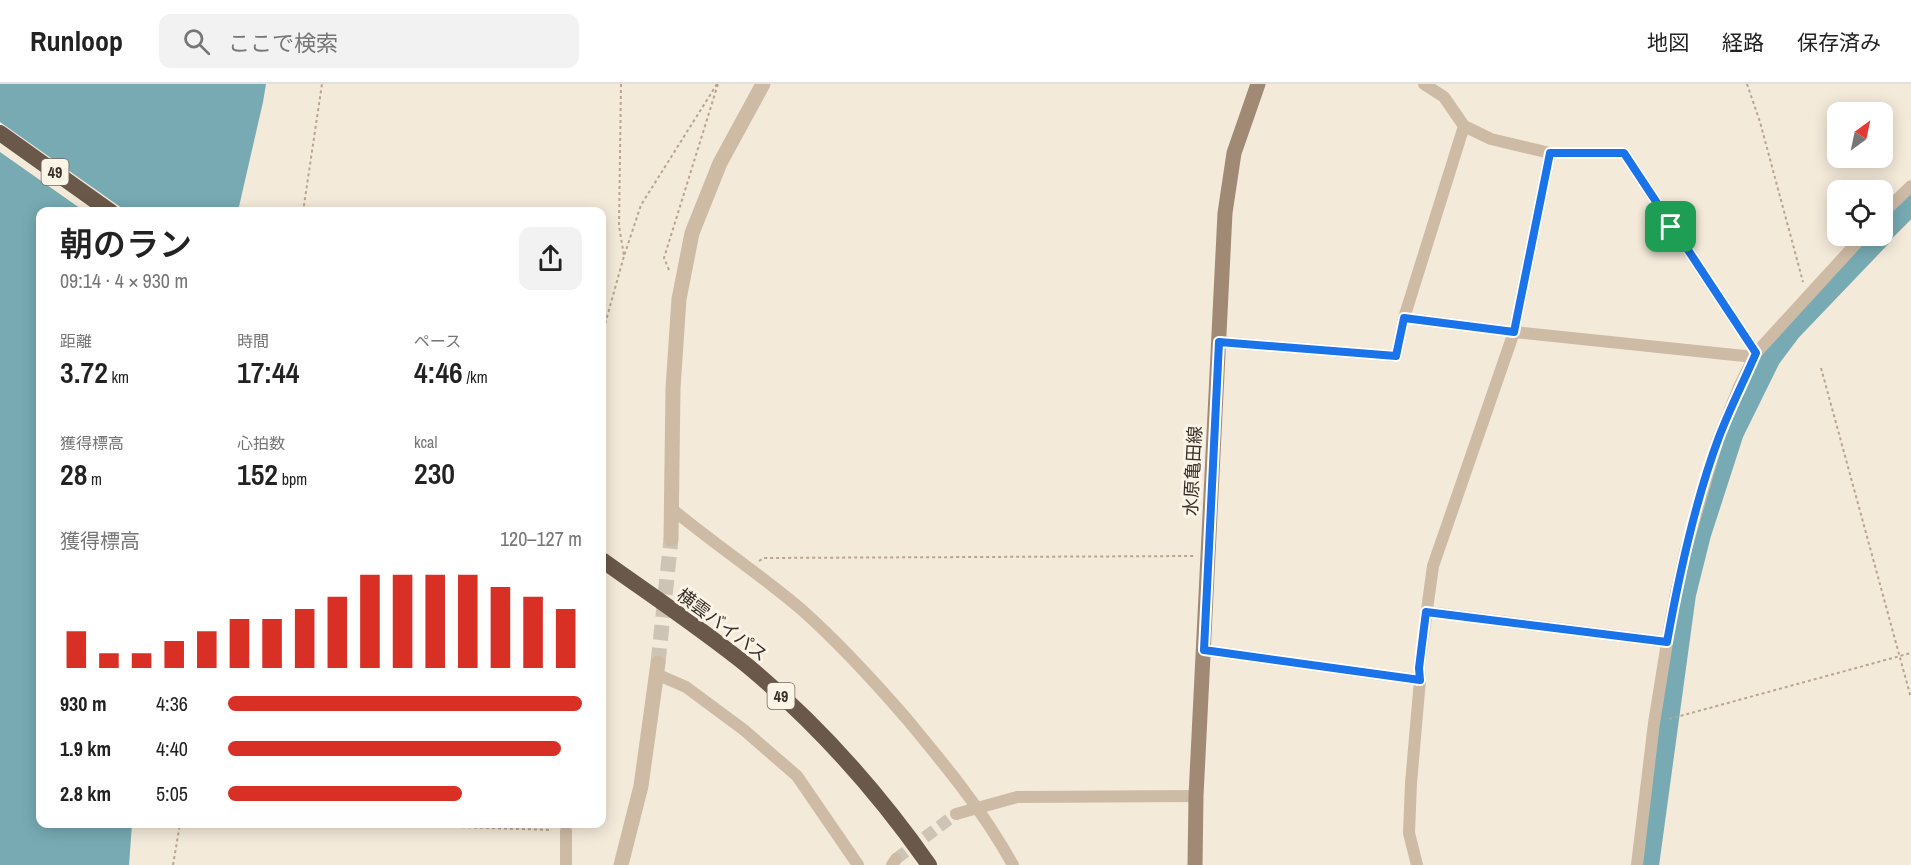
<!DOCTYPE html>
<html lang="ja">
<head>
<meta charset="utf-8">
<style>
	:root { --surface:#fff; --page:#f2f2f2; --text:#222; --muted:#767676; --line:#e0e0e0; --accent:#d93025 }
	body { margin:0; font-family:"Archivo Narrow","Noto Sans JP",sans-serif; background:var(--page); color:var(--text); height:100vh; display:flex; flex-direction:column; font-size:22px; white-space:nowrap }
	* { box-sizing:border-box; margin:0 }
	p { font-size:20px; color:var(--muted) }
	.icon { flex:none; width:33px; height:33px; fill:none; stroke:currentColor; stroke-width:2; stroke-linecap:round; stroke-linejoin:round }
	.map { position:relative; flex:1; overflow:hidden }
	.side { position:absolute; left:36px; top:123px; width:570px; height:621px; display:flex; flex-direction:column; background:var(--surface); border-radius:12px; box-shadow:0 3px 15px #0003 }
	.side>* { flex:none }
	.needle { width:39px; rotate:33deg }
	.tools { position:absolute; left:1827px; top:18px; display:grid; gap:12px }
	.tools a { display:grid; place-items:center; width:66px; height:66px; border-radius:12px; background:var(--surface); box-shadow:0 3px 15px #0003; font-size:30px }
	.pin { position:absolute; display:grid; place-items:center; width:51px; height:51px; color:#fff; margin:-26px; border-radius:12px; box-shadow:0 3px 9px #0006 }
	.round { display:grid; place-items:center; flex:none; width:63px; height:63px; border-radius:12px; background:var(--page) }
	.overview { display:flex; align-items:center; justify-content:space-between; height:102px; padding:0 24px }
	h1 { font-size:33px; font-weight:600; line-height:45px }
	.stats { display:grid; grid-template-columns:repeat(3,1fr); gap:9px; height:102px; padding:6px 24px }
	.stats div { display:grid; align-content:center }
	.stats b { font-size:30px; font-weight:600 }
	.stats small { font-size:16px; font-weight:400 }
	.stats p { font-size:16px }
	.chart { height:168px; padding:12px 24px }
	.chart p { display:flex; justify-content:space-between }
	.chart svg { width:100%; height:108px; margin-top:6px; stroke:var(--accent); stroke-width:6 }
	ul { padding:0 24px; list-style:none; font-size:20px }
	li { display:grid; grid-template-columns:96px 72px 1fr; align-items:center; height:45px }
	li i { height:15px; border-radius:8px; background:var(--accent) }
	header { display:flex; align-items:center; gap:36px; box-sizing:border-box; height:84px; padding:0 30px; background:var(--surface); border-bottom:2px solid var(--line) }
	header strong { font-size:28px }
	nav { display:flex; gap:33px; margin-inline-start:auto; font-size:21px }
	.search { width:420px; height:54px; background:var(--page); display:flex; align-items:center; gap:15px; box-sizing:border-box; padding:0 21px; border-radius:12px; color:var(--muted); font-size:22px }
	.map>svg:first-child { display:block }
	.water { fill:#77aab3 }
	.pier { fill:#f4eada }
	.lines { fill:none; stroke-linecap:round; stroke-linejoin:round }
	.river { stroke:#77aab3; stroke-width:26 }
	.minor-tunnel { stroke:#cec4b6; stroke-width:12; stroke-dasharray:12 6; stroke-linecap:butt }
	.tertiary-tunnel { stroke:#cec4b6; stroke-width:15; stroke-dasharray:15 8; stroke-linecap:butt }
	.path { stroke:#b9a58f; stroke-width:2; stroke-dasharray:3 3; stroke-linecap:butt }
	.minor { stroke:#cdbba5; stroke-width:12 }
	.tertiary { stroke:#cdbba5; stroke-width:15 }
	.secondary { stroke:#a08a76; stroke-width:15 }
	.trunk { stroke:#6a584a; stroke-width:16 }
	.route-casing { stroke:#fff; stroke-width:12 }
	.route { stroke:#1a73e8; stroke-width:8 }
	.labels { text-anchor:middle; stroke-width:6; stroke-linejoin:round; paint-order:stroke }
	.shield { fill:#fbf4e7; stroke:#726961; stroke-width:1.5 }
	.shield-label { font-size:16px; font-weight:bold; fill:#382e27 }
	.street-label { font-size:18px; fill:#382e27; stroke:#fbf4e7 }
</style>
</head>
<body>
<header>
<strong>Runloop</strong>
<div class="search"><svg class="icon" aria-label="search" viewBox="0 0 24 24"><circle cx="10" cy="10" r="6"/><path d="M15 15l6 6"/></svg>ここで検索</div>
<nav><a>地図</a><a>経路</a><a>保存済み</a></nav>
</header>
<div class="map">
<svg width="1911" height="781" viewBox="0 0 1911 781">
	<rect width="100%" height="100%" fill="#f4eada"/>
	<path class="water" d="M0 0H266L263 18 238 127 40 128V740H132L129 781H0Z"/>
	<path class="pier" d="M0 38 126 127H84L0 68Z"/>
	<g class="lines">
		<g class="river">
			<path d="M1882 146 1911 117"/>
			<path d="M1646 781 1683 510 1698 450 1731 348 1768 273 1789 245 1878 152"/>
		</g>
		<path class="minor-tunnel" d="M896 775 956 730"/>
		<path class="tertiary-tunnel" d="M658 579 671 455"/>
		<g class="path">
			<path d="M621 0 619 142 624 172 641 121 717 0"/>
			<path d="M1747 0 1760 38 1803 198"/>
			<path d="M303 128 322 0"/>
			<path d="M669 186 664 174 718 0"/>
			<path d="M602 251 624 172"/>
			<path d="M1821 284 1911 614"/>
			<path d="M759 477 764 474 1194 472"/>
			<path d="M1669 635 1911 569"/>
			<path d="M360 740 552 746"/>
			<path d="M173 781 180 740"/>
		</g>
		<g class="minor">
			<path d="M1424 0 1444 13 1464 42 1491 55 1550 69H1624L1756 269"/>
			<path d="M1882 130 1911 102"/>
			<path d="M1404 234 1514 248 1754 273"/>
			<path d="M1219 258 1396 272 1404 234 1464 42"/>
			<path d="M672 425C714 460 760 490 802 526 839 559 873 596 906 634 945 681 984 728 1013 781"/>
			<path d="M1427 528 1667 558"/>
			<path d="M1204 566 1420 596"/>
			<path d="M656 590 686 603 744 646 797 692 858 781"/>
			<path d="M956 730 1017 713 1196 712"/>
			<path d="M566 781V747"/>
			<path d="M892 781 896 775"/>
			<path d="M1417 781 1409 749 1411 699 1420 596 1419 584 1433 482 1514 248 1550 69"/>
			<path d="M1637 781 1654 639 1671 534 1685 468 1718 355 1739 303 1756 269 1863 152"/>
		</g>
		<g class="tertiary">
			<path d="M671 455 673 304 679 215 692 149 720 79 763 0"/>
			<path d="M621 781 641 702 658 579"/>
		</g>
		<path class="secondary" d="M1195 781 1196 712 1225 129 1234 69 1258 0"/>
		<g class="trunk">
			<path d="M0 49 111 128"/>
			<path d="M602 476C651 511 702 545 749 583 817 640 878 708 929 781"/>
		</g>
	</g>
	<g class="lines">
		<g class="route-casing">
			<path id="route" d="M1550 69H1624L1756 269C1744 297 1730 324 1719 353 1695 417 1679 491 1667 558L1426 528 1419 584 1420 596 1204 566 1219 258 1396 272 1404 234 1514 248Z"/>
		</g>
		<use href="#route" class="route"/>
	</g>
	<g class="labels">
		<g class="shield">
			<rect x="41.5" y="75" width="27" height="26" rx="4.5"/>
			<rect x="767.5" y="599" width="27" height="26" rx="4.5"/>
		</g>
		<g class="shield-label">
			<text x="55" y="94">49</text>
			<text x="781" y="618">49</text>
		</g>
		<g class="street-label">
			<text transform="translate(1193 387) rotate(-87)" y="6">水原亀田線</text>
			<text transform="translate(722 541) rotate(37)" y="6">横雲バイパス</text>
		</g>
	</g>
</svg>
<div class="tools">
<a><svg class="needle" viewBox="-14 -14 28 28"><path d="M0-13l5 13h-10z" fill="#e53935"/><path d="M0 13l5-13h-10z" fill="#767676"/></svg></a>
<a><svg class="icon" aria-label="locate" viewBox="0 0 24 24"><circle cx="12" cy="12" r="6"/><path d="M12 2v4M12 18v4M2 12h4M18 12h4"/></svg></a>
</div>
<div class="pin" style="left:1671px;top:143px;background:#1e9e55"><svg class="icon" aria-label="arrive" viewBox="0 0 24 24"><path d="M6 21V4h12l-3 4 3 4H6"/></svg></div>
<section class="side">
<div class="overview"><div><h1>朝のラン</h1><p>09:14 · 4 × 930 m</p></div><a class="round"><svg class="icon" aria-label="share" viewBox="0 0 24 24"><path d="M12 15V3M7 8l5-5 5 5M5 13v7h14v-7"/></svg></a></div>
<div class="stats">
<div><p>距離</p><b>3.72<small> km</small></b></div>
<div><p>時間</p><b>17:44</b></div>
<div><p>ペース</p><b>4:46<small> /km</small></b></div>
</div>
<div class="stats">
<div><p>獲得標高</p><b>28<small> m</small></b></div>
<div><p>心拍数</p><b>152<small> bpm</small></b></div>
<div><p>kcal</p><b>230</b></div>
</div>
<div class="chart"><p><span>獲得標高</span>120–127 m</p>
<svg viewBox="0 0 160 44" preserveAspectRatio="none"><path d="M5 44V29M15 44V38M25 44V38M35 44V33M45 44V29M55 44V24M65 44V24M75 44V20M85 44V15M95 44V6M105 44V6M115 44V6M125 44V6M135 44V11M145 44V15M155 44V20"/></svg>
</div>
<ul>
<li><b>930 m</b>4:36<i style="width:100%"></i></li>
<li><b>1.9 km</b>4:40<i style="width:94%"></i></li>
<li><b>2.8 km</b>5:05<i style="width:66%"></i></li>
</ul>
</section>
</div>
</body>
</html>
